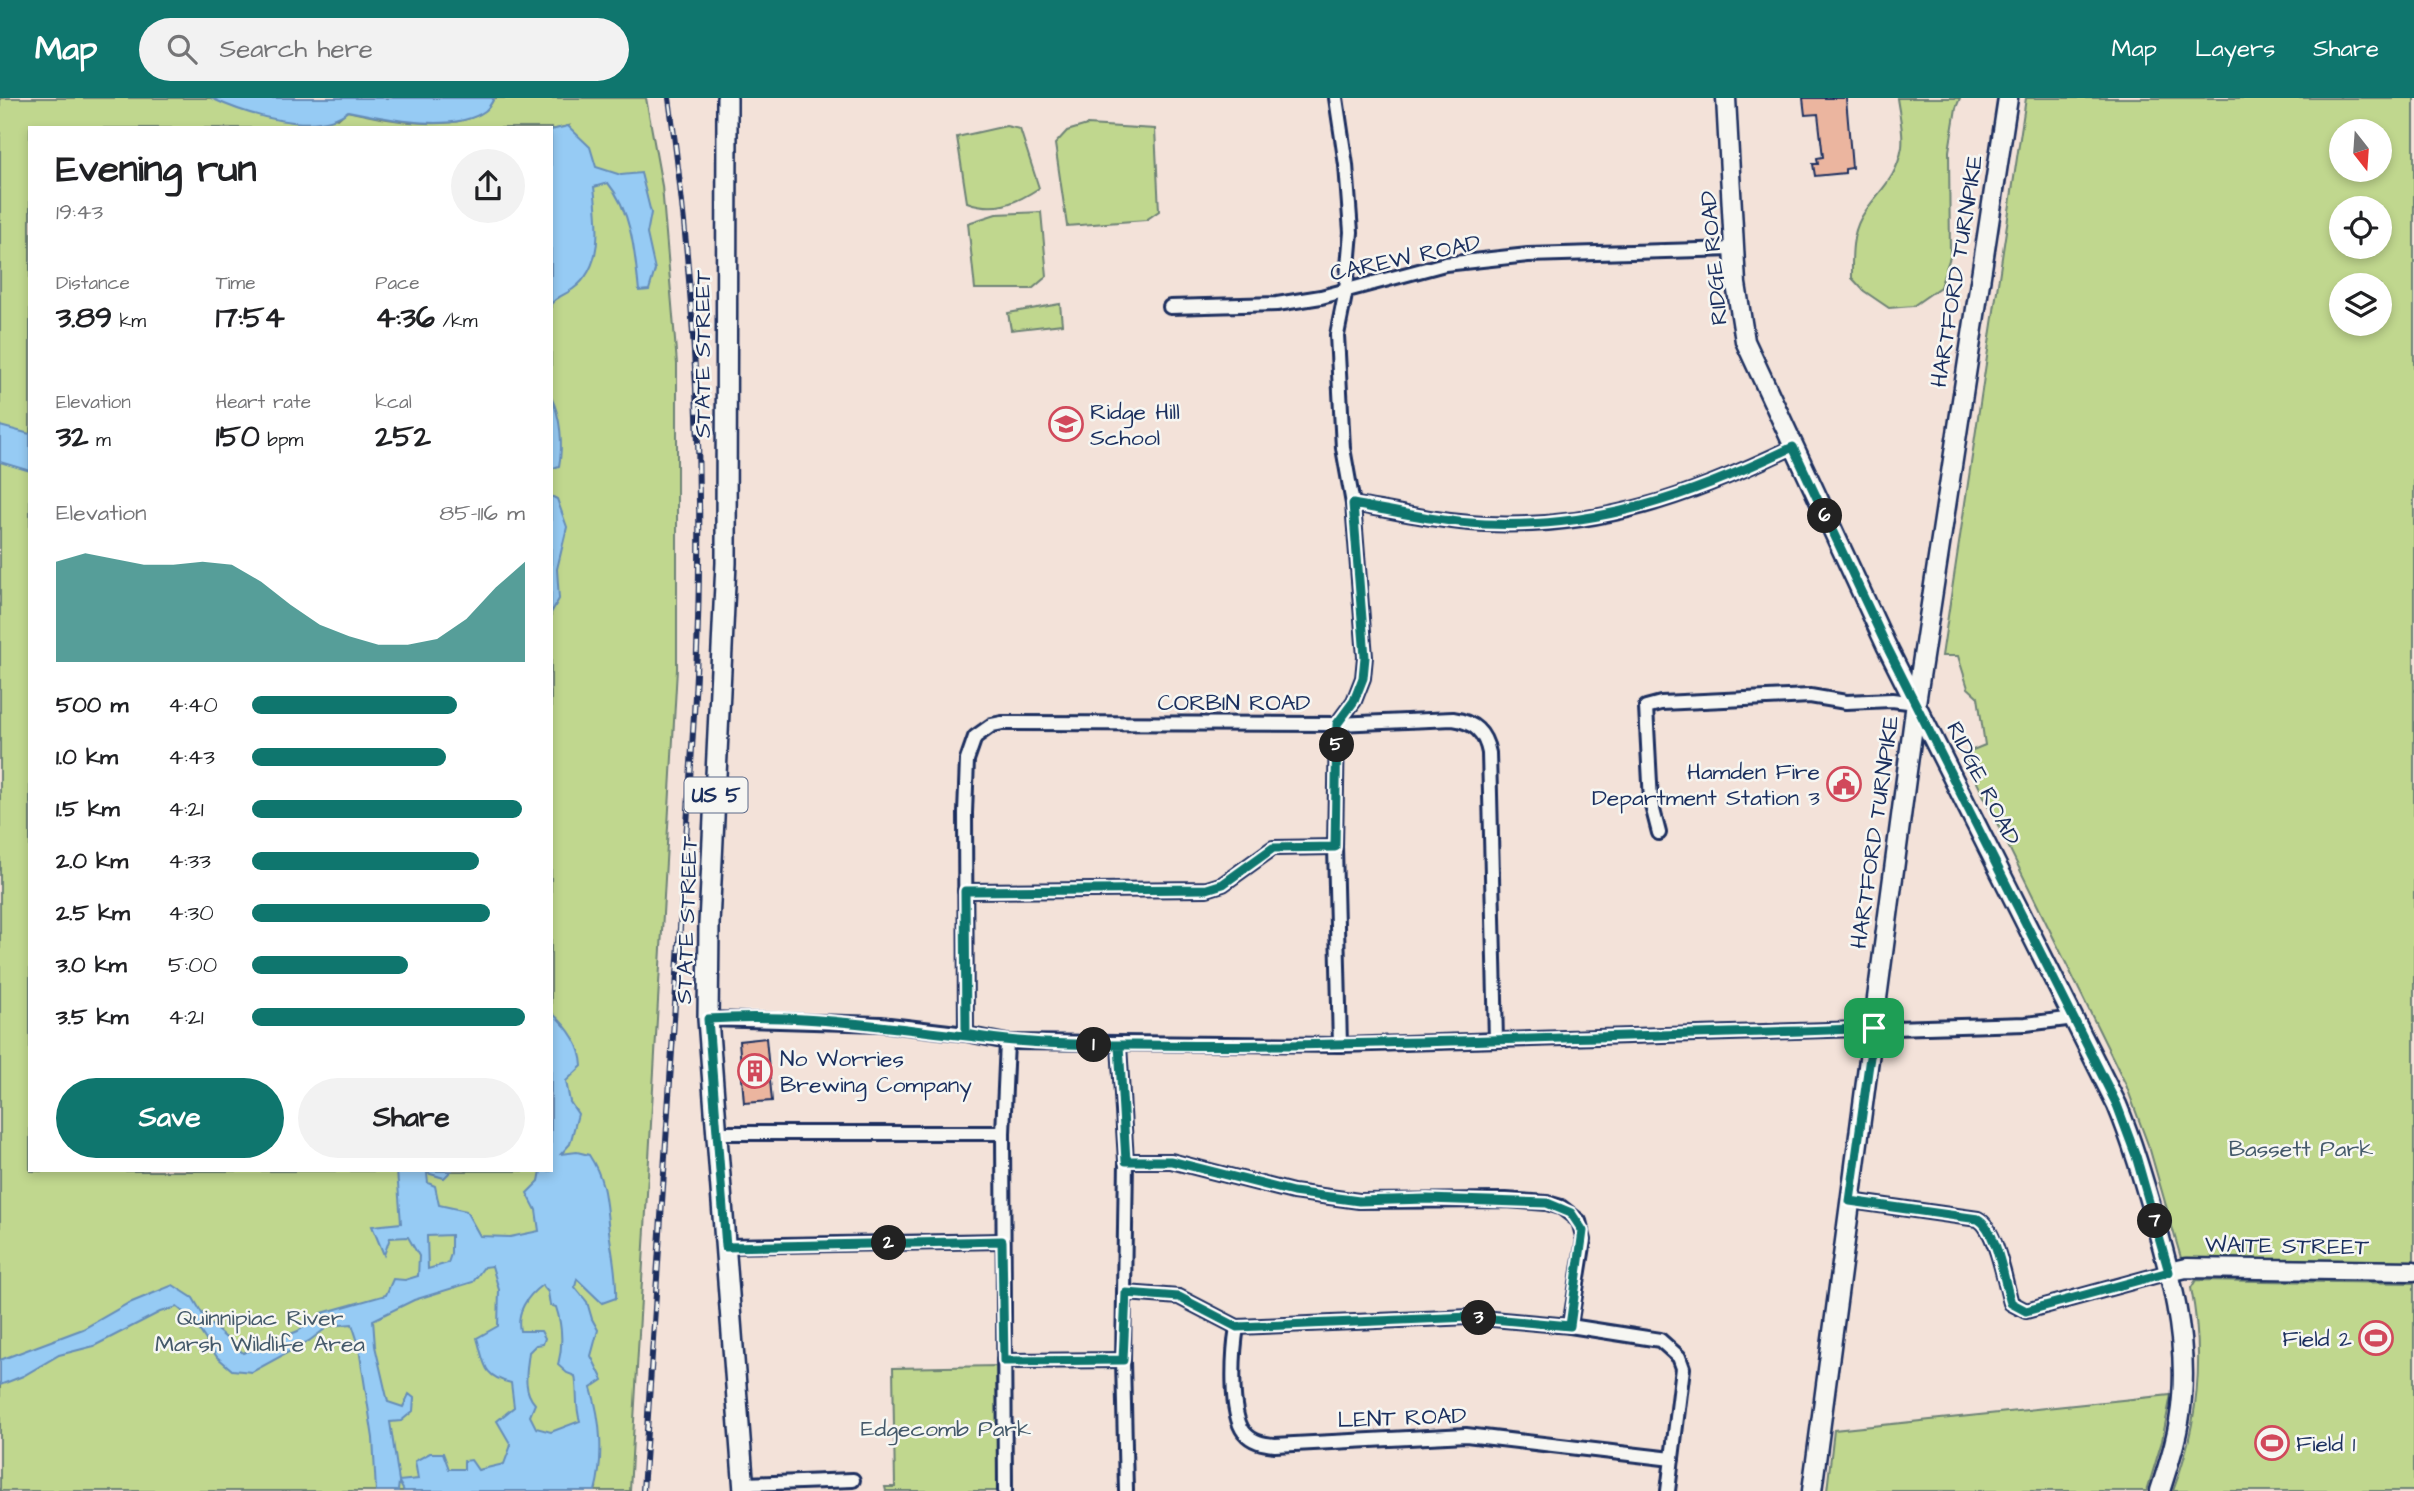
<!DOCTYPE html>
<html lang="en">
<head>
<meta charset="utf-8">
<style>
	:root { --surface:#fff; --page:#f2f2f2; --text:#202124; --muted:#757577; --accent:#0f766e }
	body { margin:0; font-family:"Architects Daughter",sans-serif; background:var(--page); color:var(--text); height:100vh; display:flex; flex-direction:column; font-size:26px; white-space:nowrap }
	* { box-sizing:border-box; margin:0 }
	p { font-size:23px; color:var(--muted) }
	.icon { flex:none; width:38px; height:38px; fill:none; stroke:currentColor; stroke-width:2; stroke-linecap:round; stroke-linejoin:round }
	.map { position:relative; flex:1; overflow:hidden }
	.details { position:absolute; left:28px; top:28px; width:525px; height:1046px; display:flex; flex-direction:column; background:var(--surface); border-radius:0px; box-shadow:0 4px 10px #0003 }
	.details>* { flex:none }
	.needle { width:46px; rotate:163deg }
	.tools { position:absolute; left:2329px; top:21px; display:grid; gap:14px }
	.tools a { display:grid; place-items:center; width:63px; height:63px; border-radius:50%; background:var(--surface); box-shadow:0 4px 10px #0003; font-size:35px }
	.pin { position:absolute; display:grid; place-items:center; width:60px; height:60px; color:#fff; margin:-30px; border-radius:14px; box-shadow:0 4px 10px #0006 }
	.km { position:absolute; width:35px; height:35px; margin:-18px; border-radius:50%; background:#222; color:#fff; font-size:19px; line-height:35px; text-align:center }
	.round { display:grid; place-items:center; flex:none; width:74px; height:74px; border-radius:37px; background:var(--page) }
	.headline { display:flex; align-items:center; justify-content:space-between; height:119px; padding:0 28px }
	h1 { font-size:38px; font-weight:700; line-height:52px }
	.stats { display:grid; grid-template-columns:repeat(3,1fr); gap:10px; height:119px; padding:7px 28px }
	.stats div { display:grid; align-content:center }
	.stats b { font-size:30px; font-weight:700 }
	.stats small { font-size:19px; font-weight:400 }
	.stats p { font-size:19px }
	.chart { height:196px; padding:14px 28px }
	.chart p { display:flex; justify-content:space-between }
	.chart svg { width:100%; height:126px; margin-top:7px; fill:var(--accent); opacity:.7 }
	.cta { display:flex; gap:14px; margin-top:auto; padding:14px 28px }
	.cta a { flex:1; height:80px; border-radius:42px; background:var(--accent); color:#fff; font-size:28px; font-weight:700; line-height:80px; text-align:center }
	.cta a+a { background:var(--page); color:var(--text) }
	ul { padding:0 28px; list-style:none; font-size:23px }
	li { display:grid; grid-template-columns:112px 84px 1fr; align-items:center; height:52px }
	li i { height:18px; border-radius:9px; background:var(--accent) }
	header { display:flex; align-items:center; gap:42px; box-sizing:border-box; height:98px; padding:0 35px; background:var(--accent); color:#fff }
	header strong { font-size:33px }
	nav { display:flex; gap:38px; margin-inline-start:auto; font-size:24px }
	.search { width:490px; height:63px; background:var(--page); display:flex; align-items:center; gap:18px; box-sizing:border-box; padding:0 24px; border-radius:38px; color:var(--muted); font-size:26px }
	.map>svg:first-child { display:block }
	.green { fill:#c0d78e; stroke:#6e8376; stroke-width:2; fill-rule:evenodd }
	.water { fill:#96cbf4; stroke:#658db8; stroke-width:2; fill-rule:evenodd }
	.building { fill:#ebb59f; stroke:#1b2f5e; stroke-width:2 }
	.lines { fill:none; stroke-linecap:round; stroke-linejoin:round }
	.street-casing { stroke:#1b2f5e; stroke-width:18 }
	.secondary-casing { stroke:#1b2f5e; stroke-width:23 }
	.primary-casing { stroke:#1b2f5e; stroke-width:24 }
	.street { stroke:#f6f6f2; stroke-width:12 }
	.secondary { stroke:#f6f6f2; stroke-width:18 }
	.primary { stroke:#f6f6f2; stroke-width:19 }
	.rail-casing { stroke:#1b2f5e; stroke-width:6 }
	.rail { stroke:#f6f6f2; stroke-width:3.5; stroke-dasharray:10; stroke-linecap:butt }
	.route-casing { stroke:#fff; stroke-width:14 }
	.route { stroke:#0f766e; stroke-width:9 }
	.labels { text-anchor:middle; stroke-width:5; stroke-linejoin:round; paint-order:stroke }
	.shield { fill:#f6f6f2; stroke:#5d6b8a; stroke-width:2 }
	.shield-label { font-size:21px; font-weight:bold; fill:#1b2f5e }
	.street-label { font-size:23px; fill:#1b2f5e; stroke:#f6f6f2 }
	.poi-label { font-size:23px; fill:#1b2f5e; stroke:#f6f6f2; text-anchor:start }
	.park-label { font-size:23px; fill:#44596a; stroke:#f6f6f2 }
</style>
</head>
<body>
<header>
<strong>Map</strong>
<div class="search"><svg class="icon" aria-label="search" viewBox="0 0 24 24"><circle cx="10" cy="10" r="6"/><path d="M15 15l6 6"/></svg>Search here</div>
<nav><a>Map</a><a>Layers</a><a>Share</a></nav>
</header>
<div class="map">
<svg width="2414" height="1393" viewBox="0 0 2414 1393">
	<rect width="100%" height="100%" fill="#f3e2d9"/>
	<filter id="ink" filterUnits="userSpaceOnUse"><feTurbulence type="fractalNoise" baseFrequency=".0143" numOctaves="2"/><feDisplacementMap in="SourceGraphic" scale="14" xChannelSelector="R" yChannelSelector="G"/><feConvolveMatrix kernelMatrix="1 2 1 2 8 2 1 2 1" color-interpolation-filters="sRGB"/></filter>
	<g filter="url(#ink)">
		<g class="green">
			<path d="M0 0H211L338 21 347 13C382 21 453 36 484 13 488 11 492 4 494 0H646L662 88 677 266V571L630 1393H595L596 1390 575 1393H0ZM568 28 551 44V1073H30V30H551V32Z"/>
			<path d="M1897 0H1960L1956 10 1949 53 1950 159 1940 189 1913 208 1889 210 1864 193 1852 180C1852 160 1851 138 1861 120 1877 93 1896 84 1902 49 1904 34 1899 15 1897 0Z"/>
			<path d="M2026 0H2414V1163L2181 1160 2150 1052 2126 987 1963 656 1985 647 1978 599 1968 590 1958 558H1942ZM2342 33H2380V72H2342ZM2342 110H2380V149H2342ZM2380 187V226H2342V187Z"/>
			<path d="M1087 27 1155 31 1159 113 1146 122 1067 128 1055 46 1067 33Z"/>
			<path d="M1006 28 1020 31 1039 90C1015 106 994 114 967 104L957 39Z"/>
			<path d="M1041 114 1047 178 1032 191H975L968 125 996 116Z"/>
			<path d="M1060 206 1062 226 1011 232 1008 215Z"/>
			<path d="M2196 1182 2414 1185V1393H2173C2198 1327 2205 1259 2191 1190Z"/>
			<path d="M996 1268 999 1393H886L885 1389H895L893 1270Z"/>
			<path d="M2171 1297 2162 1343 2147 1393H1827L1834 1332Z"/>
		</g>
		<g class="water">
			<path d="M211 0H494C492 4 488 11 485 13 453 36 383 20 348 13 316 39 245 16 211 0Z"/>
			<path d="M568 28 590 49 596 69 621 77 641 75 651 115 647 136 655 172 649 192 639 193C635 156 632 114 608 85L594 89C598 123 605 168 573 191 565 197 559 197 551 206V32Z"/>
			<path d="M551 299C561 319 563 347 559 368L551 371Z"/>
			<path d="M0 328 30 336V373L0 364Z"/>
			<path d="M551 398 557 401 567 429 557 471 559 501 551 515Z"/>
			<path d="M551 914C567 928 581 946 582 968L566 983 570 1004 578 1016 570 1046 561 1056 577 1054 589 1057C608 1086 605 1108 610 1140 613 1161 617 1179 616 1200L602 1205 577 1181 575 1189 587 1204 592 1221 598 1232 591 1258 603 1282 591 1290C601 1322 604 1360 595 1393H404L399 1384 398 1393H376L373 1340 358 1244 352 1226 329 1228 309 1243 252 1274 232 1272 217 1259 192 1221 177 1209 160 1214 94 1248 59 1257 23 1278 0 1287V1262L83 1231 127 1206 173 1187 193 1200 206 1222 243 1255 298 1233 322 1215 386 1197 393 1181 405 1182 418 1178 419 1158 408 1139 390 1140 384 1157 372 1128 401 1125 397 1073H451L444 1080 427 1075 428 1085 435 1088 439 1107 466 1113 480 1138 510 1139 539 1133 536 1112 527 1095 539 1083 541 1073H551ZM451 1137V1156L448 1165 428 1171 427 1138ZM492 1168 499 1192 498 1228 477 1240C485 1266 482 1278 511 1285L514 1309 497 1323 511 1347 504 1366 478 1372 471 1362 464 1363V1371H449L443 1355H430L415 1363 418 1381 399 1383 390 1324 401 1323 413 1313 414 1300 409 1296 403 1309 388 1304 375 1248 373 1222 414 1202 473 1184 484 1169ZM542 1187 548 1194 550 1207 556 1209C562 1227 563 1248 558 1267L567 1275 575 1278C578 1293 575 1309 580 1323L551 1334 536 1330 530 1318 535 1306C522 1292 527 1272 529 1254L536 1247 543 1246 545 1240 541 1233H520C516 1214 527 1198 542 1187Z"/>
		</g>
		<g class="building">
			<path d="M1803 0H1846L1852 70 1845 71V75L1815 78 1813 66H1818L1817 60 1823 59 1818 16 1805 17Z"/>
			<path d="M766 940 772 1003 744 1005 739 943Z"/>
		</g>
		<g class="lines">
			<g class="street-casing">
				<g id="street">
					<path d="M1336 0 1346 67 1351 134 1346 192 1337 237 1343 350 1353 406 1365 559 1363 580 1354 603 1337 626 1335 749 1340 947"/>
					<path d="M1170 209 1277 206 1321 199 1445 166 1528 157 1734 151"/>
					<path d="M1353 406C1397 414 1441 424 1485 426 1601 431 1691 398 1793 349"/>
					<path d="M1659 735 1651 704 1646 609 1661 605 1810 598 1846 604 1892 602 1916 605"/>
					<path d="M965 793 1207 791 1223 786 1273 750 1335 749"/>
					<path d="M708 921 881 926 966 936 1007 944 1340 947 2026 926 2075 920"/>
					<path d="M966 936 965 715 967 662 975 639 992 627 1002 625 1337 626 1453 621C1474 624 1485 634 1489 655L1496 942"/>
					<path d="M1119 947 1126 1063 1123 1262 1126 1393"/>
					<path d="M716 1035H1003"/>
					<path d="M1126 1063H1171L1293 1094 1359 1103 1506 1102 1547 1105 1561 1109 1579 1123 1584 1142 1570 1228"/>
					<path d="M1851 1103 1978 1121C1996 1131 2005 1184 2011 1205L2026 1213 2169 1174"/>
					<path d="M726 1148 1002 1143"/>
					<path d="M1126 1195 1179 1199 1237 1229 1470 1219 1570 1228 1660 1242 1679 1259 1683 1270 1668 1393"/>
					<path d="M1237 1229C1233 1253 1229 1315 1244 1334 1252 1344 1263 1346 1275 1347L1466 1337 1672 1361"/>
					<path d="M1004 1263 1123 1262"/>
					<path d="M744 1386 853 1382"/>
					<path d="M1005 1393 1003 1035 1007 944"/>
				</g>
			</g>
			<g class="secondary-casing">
				<g id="secondary">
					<path d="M1726 0 1736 186 1745 243 1886 547 2117 1007C2132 1043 2143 1081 2154 1119 2171 1178 2187 1237 2182 1299 2180 1331 2170 1362 2160 1393"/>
					<path d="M2169 1174 2186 1170 2414 1173"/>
					<path d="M1812 1393 1916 605 2008 0"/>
				</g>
			</g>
			<g class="primary-casing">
				<path id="primary" d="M727 0 726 465 709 826 708 921 744 1393"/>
			</g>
			<use href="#street" class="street"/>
			<use href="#secondary" class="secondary"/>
			<use href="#primary" class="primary"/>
			<g class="rail-casing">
				<path id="rail" d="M643 1393C655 1216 666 1038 678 861 686 730 698 599 699 469 701 311 691 156 669 0"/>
			</g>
			<use href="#rail" class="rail"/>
		</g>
	</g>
	<g class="lines" filter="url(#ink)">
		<g class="route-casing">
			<path id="route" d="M1874 930C1770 935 1666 936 1563 940 1398 945 1234 950 1070 946 950 943 829 912 708 921L726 1149 1002 1143 1004 1263 1123 1262 1126 1195 1179 1199 1237 1229 1470 1219 1570 1228 1583 1133 1571 1115 1547 1105 1427 1101 1359 1103 1293 1094 1171 1063H1126L1119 947C1067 946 1017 946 966 936L965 793 1207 791 1223 786 1273 750 1335 749 1337 626 1354 603 1363 580 1365 559 1353 406C1397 414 1441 424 1485 426 1598 431 1693 397 1793 349L1886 547 2117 1007 2136 1058 2169 1174 2026 1213 2011 1205C2004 1184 1997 1131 1978 1121L1850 1103 1874 930"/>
		</g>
		<use href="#route" class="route"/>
	</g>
	<defs>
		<g id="school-ring" transform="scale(1.75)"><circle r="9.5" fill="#f6f6f2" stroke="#d1495b" stroke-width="1.5"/><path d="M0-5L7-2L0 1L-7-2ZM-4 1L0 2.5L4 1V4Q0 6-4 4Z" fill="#d1495b"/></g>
		<g id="civic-ring" transform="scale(1.75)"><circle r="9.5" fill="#f6f6f2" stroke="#d1495b" stroke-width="1.5"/><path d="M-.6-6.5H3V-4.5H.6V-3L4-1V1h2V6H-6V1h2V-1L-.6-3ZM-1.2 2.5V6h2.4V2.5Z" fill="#d1495b"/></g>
		<g id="building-ring" transform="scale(1.75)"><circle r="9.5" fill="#f6f6f2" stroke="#d1495b" stroke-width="1.5"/><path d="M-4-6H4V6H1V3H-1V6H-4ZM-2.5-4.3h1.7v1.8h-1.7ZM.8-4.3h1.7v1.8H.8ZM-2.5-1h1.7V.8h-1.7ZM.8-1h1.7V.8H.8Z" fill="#d1495b"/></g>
		<g id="stadium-ring" transform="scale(1.75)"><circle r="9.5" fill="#f6f6f2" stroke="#d1495b" stroke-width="1.5"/><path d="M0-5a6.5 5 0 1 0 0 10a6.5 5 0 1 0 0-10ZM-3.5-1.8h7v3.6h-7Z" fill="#d1495b"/></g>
	</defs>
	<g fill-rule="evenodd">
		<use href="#school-ring" x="1066" y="326"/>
		<use href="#civic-ring" x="1844" y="686"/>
		<use href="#building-ring" x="755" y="973"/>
		<use href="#stadium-ring" x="2376" y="1240"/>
		<use href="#stadium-ring" x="2272" y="1345"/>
	</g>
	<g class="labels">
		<rect class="shield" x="684.5" y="679.5" width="63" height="35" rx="5"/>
		<g class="shield-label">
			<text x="716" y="704">US 5</text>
		</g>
		<g class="street-label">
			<text transform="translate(1405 159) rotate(-12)" y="8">CAREW ROAD</text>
			<text transform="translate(1713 160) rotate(-95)" y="8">RIDGE ROAD</text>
			<text transform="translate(1956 173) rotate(-81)" y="8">HARTFORD TURNPIKE</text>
			<text transform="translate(702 256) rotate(-90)" y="8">STATE STREET</text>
			<text x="1234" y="612">CORBIN ROAD</text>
			<text transform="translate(1984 685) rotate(63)" y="8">RIDGE ROAD</text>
			<text transform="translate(1874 734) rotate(-82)" y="8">HARTFORD TURNPIKE</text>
			<text transform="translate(686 822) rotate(-88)" y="8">STATE STREET</text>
			<text transform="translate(2287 1147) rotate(1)" y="8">WAITE STREET</text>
			<text transform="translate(1402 1319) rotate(-2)" y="8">LENT ROAD</text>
		</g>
		<g class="poi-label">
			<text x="1090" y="321">Ridge Hill<tspan x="1090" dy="26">School</tspan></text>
			<text x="1820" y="681" text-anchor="end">Hamden Fire<tspan x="1820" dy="26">Department Station 3</tspan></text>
			<text x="780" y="968">No Worries<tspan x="780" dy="26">Brewing Company</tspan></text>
			<text x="2352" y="1248" text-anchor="end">Field 2</text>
			<text x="2296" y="1353">Field 1</text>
		</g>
		<g class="park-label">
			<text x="2301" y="1058">Bassett Park</text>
			<text x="260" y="1227">Quinnipiac River<tspan x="260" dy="26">Marsh Wildlife Area</tspan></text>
			<text x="946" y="1338">Edgecomb Park</text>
		</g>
	</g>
</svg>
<div class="tools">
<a><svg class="needle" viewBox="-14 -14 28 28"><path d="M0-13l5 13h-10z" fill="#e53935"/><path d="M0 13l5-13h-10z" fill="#757577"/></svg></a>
<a><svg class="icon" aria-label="locate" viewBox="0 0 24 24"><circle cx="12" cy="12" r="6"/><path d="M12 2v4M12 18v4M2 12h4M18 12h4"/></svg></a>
<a><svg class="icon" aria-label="layers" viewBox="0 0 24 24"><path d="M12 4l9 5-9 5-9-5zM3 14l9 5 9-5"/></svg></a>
</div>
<div class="pin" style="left:1874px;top:930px;background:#1e9e55"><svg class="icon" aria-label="arrive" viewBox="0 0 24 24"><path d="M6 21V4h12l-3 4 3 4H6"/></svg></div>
<b class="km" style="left:1094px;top:947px">1</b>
<b class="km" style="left:889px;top:1145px">2</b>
<b class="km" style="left:1479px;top:1220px">3</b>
<b class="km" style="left:1337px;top:647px">5</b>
<b class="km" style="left:1825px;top:418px">6</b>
<b class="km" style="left:2155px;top:1123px">7</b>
<section class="details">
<div class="headline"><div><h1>Evening run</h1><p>19:43</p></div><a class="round"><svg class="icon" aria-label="share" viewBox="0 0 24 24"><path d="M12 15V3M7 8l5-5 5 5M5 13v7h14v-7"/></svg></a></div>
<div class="stats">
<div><p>Distance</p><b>3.89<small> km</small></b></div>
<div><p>Time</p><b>17:54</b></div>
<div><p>Pace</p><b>4:36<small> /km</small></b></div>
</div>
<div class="stats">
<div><p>Elevation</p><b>32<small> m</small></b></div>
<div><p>Heart rate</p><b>150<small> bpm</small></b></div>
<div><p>kcal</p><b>252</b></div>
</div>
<div class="chart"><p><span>Elevation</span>85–116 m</p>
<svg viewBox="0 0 160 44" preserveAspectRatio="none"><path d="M0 44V9L10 6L20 8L30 10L40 10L50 9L60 10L70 16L80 24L90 31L100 35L110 38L120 38L130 36L140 29L150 18L160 9V44z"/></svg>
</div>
<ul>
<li><b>500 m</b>4:40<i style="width:75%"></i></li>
<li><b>1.0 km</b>4:43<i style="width:71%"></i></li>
<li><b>1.5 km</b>4:21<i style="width:99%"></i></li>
<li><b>2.0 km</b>4:33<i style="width:83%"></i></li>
<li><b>2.5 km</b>4:30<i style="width:87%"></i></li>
<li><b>3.0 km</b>5:00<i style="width:57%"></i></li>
<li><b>3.5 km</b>4:21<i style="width:100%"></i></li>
</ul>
<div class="cta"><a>Save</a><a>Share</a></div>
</section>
</div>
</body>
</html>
